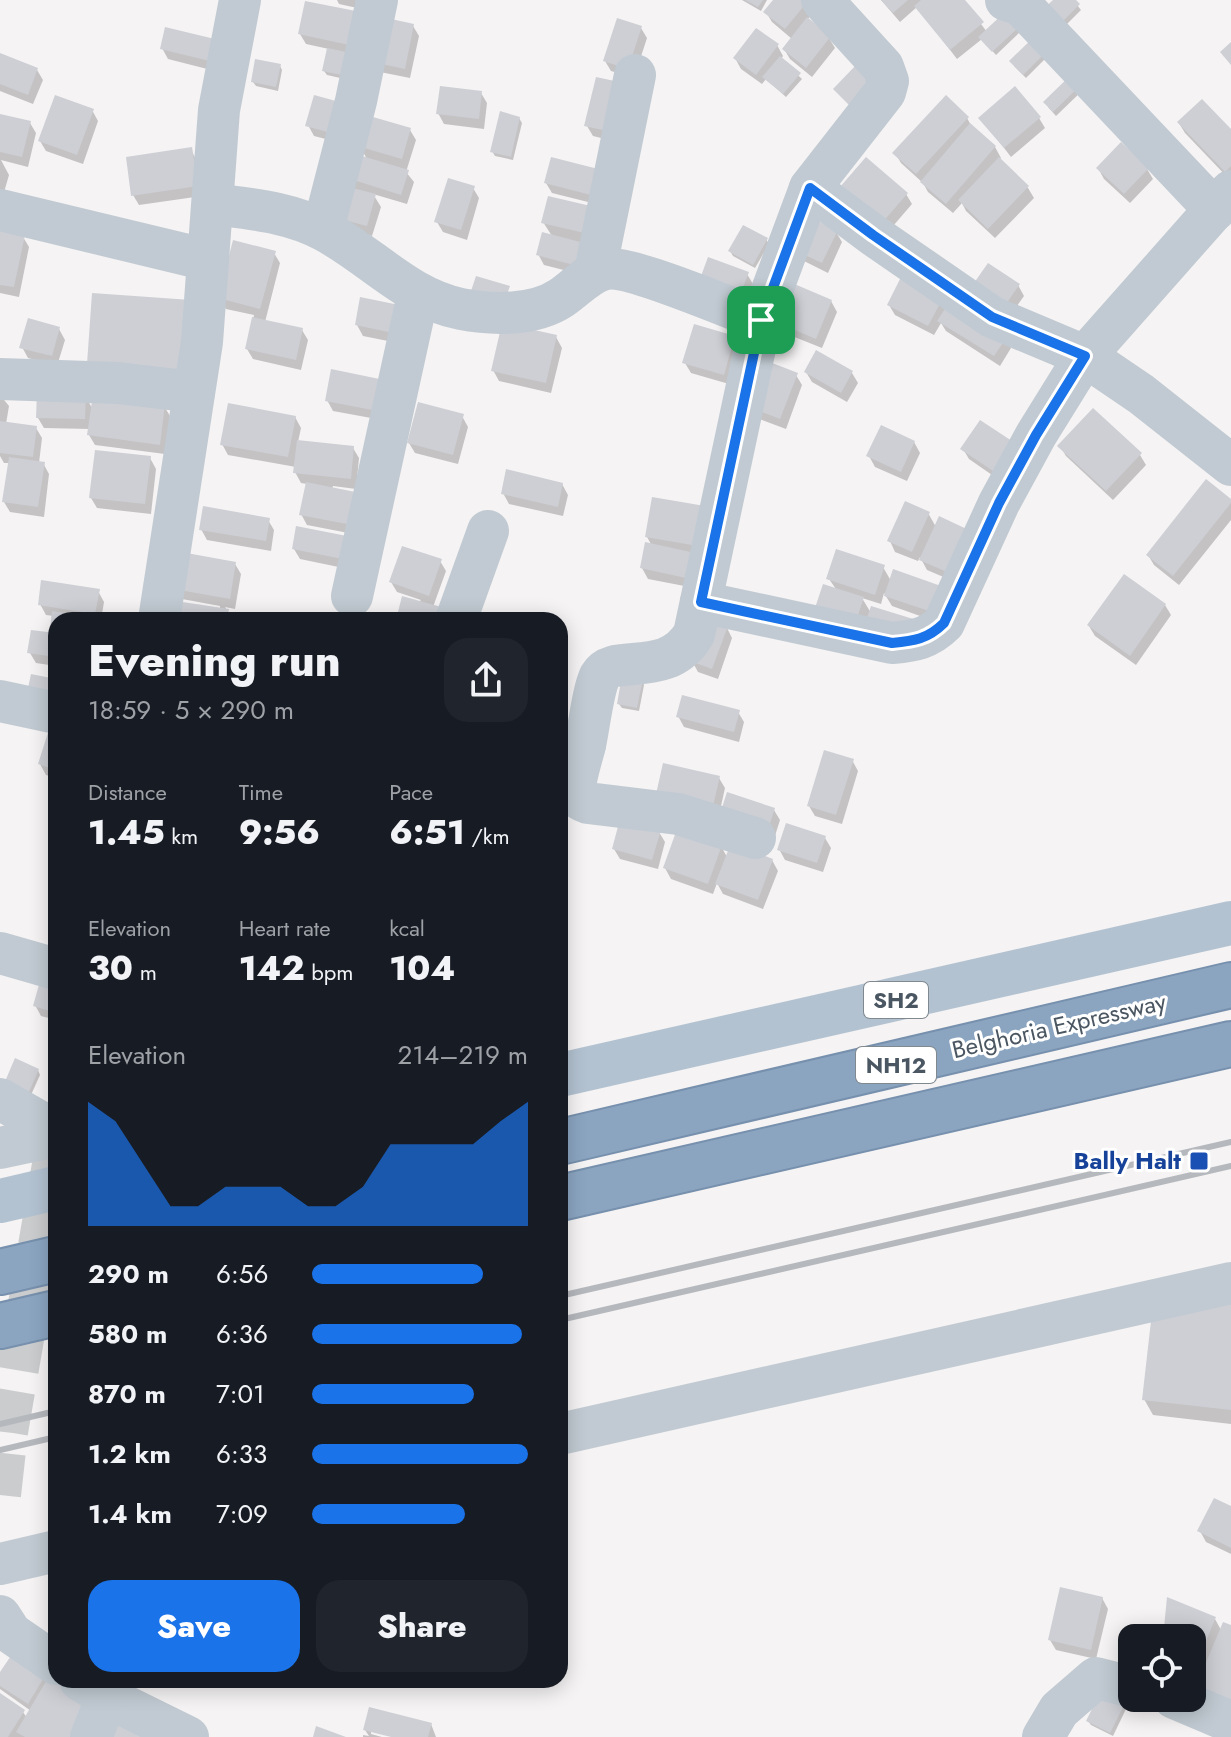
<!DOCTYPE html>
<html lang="en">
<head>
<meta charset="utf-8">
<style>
	:root { --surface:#171b24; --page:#20242c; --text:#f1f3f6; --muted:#9ea1a6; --accent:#1a73e8 }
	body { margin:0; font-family:Jost,sans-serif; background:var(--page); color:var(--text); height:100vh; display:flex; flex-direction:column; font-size:30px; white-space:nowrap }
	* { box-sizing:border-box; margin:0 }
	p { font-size:26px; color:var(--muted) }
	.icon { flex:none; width:44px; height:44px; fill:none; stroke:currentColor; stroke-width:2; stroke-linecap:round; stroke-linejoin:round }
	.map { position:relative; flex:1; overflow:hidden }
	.sheet { position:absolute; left:48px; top:612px; width:520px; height:1076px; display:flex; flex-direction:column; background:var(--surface); border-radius:24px; box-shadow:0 4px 20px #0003 }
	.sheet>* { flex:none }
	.tools { position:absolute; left:1118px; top:1624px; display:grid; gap:16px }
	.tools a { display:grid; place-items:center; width:88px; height:88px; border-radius:16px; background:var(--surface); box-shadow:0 4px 20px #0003; font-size:40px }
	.pin { position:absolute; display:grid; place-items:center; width:68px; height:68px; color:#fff; margin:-34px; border-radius:16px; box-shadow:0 4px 12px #0006 }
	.round { display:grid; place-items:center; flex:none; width:84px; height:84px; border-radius:24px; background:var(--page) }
	.head { display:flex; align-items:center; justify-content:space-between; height:136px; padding:0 40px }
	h1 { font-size:44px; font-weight:800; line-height:60px }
	.figures { display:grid; grid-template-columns:repeat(3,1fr); gap:12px; height:136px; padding:8px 40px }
	.figures div { display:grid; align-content:center }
	.figures b { font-size:34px; font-weight:800 }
	.figures small { font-size:22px; font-weight:400 }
	.figures p { font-size:22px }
	.chart { height:224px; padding:16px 40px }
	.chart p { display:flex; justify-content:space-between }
	.chart svg { width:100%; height:144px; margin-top:8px; fill:var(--accent); opacity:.7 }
	.action { display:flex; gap:16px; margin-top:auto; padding:16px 40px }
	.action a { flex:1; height:92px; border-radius:24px; background:var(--accent); color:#fff; font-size:32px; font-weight:800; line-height:92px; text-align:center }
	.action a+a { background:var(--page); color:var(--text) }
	ul { padding:0 40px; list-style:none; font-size:26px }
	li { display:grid; grid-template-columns:128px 96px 1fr; align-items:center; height:60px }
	li i { height:20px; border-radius:10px; background:var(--accent) }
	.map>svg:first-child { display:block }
	.shadow { fill:#0003 }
	.building { fill:#cdcfd5 }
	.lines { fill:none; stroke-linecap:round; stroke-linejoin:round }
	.minor-tunnel { stroke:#caccce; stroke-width:42; stroke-dasharray:42 21; stroke-linecap:butt }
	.highway-casing { stroke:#7690ad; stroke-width:48 }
	.minor { stroke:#c1cad2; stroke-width:42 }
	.major { stroke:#b3c2d1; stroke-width:44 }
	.highway { stroke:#8ba5c1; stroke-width:44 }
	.rail { stroke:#b5b8bd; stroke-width:6 }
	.route-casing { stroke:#fff; stroke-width:16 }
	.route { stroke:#1a73e8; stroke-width:10 }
	.transit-dot { fill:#1a4fb4; stroke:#fff; stroke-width:3 }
	.labels { text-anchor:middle; stroke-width:6; stroke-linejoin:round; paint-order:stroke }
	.shield { fill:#fff; stroke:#808990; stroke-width:2 }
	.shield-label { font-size:22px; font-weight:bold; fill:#4a5661 }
	.street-label { font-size:24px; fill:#4a5661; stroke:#fff }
	.transit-label { font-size:24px; font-weight:bold; fill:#164399; stroke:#fff; text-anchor:end }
</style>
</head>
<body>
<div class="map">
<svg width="1231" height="1737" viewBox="0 0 1231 1737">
	<rect width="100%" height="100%" fill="#f5f3f3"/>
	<g class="shadow">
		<path d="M337 0H373L371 11 339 4Z"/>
		<path d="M742 0H767L761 11Z"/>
		<path d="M776 0 817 8 807 20 829 38 835 48 812 77 790 59 784 49 792 39 772 22 766 12Z"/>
		<path d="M881 0H963L987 32 1005 15 1020 32 996 55 982 39 957 59 917 7 900 22Z"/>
		<path d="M1055 0H1073L1081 10 1060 31Z"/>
		<path d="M360 14 358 82 327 75 324 71 329 49 306 44 300 34Z"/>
		<path d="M413 26 419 36 410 78 380 72 374 62Z"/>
		<path d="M641 28 647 38 634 78 611 71 605 61Z"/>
		<path d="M167 29 223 73 168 59 162 48Z"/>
		<path d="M777 45 783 56 781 59 802 79 786 97 766 79 762 84 741 69 735 58Z"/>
		<path d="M1046 52 1048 56 1026 78 1014 66Z"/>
		<path d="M0 55 37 70 43 80 33 104 0 91Z"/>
		<path d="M280 66 282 70 278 91 256 86 253 82Z"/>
		<path d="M1074 75 1085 88 1056 116 1048 107Z"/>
		<path d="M597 79 617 142 593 136 587 126Z"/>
		<path d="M481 93 487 103 484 129 444 124 438 113Z"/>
		<path d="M346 106 345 144 314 136 308 125Z"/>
		<path d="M92 110 98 121 83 164 46 151 40 141Z"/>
		<path d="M0 116 30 123 36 133 28 167 1 160 9 175 0 206Z"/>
		<path d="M519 118 522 123 513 160 495 156 492 151Z"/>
		<path d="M967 118 973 129 995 147 1001 158 999 160 1028 188 1034 198 995 238 966 211 962 203 953 213 928 192 923 183 901 163 895 153Z"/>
		<path d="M981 118H1039L1045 128 1011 157Z"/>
		<path d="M1179 123 1231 132V181L1185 133Z"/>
		<path d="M410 130 416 140 406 172 414 182 407 204 373 194 381 207 372 236 340 227 346 177 367 159 359 145Z"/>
		<path d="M191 149 196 160 202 196 139 205 133 195Z"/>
		<path d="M1098 168 1147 169 1153 179 1130 203 1104 179Z"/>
		<path d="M607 182 600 205 552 193 546 183Z"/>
		<path d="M473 188 479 198 467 240 443 232 437 222Z"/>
		<path d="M906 194 912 204 881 240 842 206Z"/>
		<path d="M594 209 591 277 544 265 538 254 552 236 543 222Z"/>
		<path d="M0 232 23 237 29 247 19 297 0 293Z"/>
		<path d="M836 232 842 242 828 273 802 260Z"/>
		<path d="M766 239 769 244 755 268 733 256 730 251Z"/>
		<path d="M274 253 280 263 265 322 302 330 308 340 301 370 253 359 247 349 254 315 226 309 220 298Z"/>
		<path d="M747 274 753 284 742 312 705 298Z"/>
		<path d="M902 279 1005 338 1011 348 1000 366 946 331 941 323 934 335 895 315 889 305Z"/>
		<path d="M1018 285 1024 296 1005 323 976 304Z"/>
		<path d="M831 301 837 312 822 348 777 330 771 319Z"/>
		<path d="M403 308V344L363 336 357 325Z"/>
		<path d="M59 329 65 340 57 366 28 358 22 347Z"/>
		<path d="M556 337 562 348 551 393 499 381 493 370Z"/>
		<path d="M734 338 740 348 729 384 691 373 685 363Z"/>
		<path d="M806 372 852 373 858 383 847 402 812 382Z"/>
		<path d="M796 375 802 385 786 429 757 418Z"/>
		<path d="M393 384V422L333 411 327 400Z"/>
		<path d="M0 395 9 406 6 424 36 428 42 438 39 463H43L49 474 44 517 10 512 4 502 10 463H4L0 456Z"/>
		<path d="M85 395 93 410 164 406 170 416 165 454 95 445 89 435 90 429 44 428 38 418Z"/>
		<path d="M462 416 468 427 458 464 415 453 409 443Z"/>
		<path d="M295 417 301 428 298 442 353 448 359 458 356 489 333 486 332 490 364 536 307 525 301 514 307 484 301 483 295 472 296 467 228 455 222 444Z"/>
		<path d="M980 423 1005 484 969 459 963 449Z"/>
		<path d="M914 442 920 453 907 481 875 467 869 456Z"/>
		<path d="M1060 446 1140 455 1146 465 1113 500 1066 456Z"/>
		<path d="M150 458 156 469 151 514 97 508 91 498Z"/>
		<path d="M562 484 568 495 563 516 509 504 503 493Z"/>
		<path d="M1231 502V520L1179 585 1154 565 1148 555Z"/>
		<path d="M928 513 936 527 960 584 927 570 920 557 918 561 895 552 890 541Z"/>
		<path d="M709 518 700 589 648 579 642 568 652 546 647 537Z"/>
		<path d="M268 520 274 530 271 551 207 540 201 529Z"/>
		<path d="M298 528 358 571 300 559 294 549Z"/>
		<path d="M440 561 446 571 433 607 398 620 421 600 397 592 391 582Z"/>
		<path d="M235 564 241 574 235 609 225 607 233 620H175L220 610V606L182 599 176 589Z"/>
		<path d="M883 567 891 581 895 572 937 622 892 606 884 593 881 604 862 598 871 613V640L829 579Z"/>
		<path d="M98 591 104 602 101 620H56V666L36 663 30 653 56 635 52 628 54 616 46 615 40 604Z"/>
		<path d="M1165 605 1171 615 1136 665 1095 636 1089 626Z"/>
		<path d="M727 628 732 638 718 679 698 672 692 661Z"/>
		<path d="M642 680 644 685 639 711 622 708 619 704Z"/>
		<path d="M738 712 744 722 739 742 684 727 678 716Z"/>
		<path d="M56 724V778L46 775 40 764Z"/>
		<path d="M852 760 858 771 842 824 815 816 809 806Z"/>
		<path d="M719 778 725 788 721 806 774 810 780 820 773 842 662 813Z"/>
		<path d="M659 832 665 842 658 869 620 859 614 849Z"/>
		<path d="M825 838 831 848 823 872 785 860 779 849Z"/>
		<path d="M721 846 727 857 772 860 778 871 763 909 723 894 717 883 713 894 671 879 665 868Z"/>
		<path d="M56 980V1020L41 1016 35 1005Z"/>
		<path d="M38 1070 40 1075 27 1104 6 1095Z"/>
		<path d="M1231 1302V1424L1153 1415 1144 1399Z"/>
		<path d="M560 1459 567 1470 561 1505 560 1504Z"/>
		<path d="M1231 1508V1554L1206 1542 1200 1531Z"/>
		<path d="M1102 1598 1108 1609 1096 1659 1056 1650 1050 1640Z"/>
		<path d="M1215 1619 1221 1630 1231 1628 1192 1695V1638H1165Z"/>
		<path d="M20 1647 92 1737H0V1696L23 1712 27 1718 31 1711 0 1689V1675Z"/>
		<path d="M1124 1705 1126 1709 1113 1736 1091 1725 1088 1721Z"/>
		<path d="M431 1724 436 1737H399L371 1730V1734L382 1737H363V1735L369 1736 365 1730Z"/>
	</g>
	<g class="building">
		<path d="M745 0H763L758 7Z"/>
		<path d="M773 0H809L785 29 763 12Z"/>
		<path d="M881 0H908L893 13Z"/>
		<path d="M921 0H965L984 22 950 50 914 6Z"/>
		<path d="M1053 0H1076L1080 4 1056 28 1040 12Z"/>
		<path d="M305 1 361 12 354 46 298 34Z"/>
		<path d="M1005 12 1019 27 992 52 978 37Z"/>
		<path d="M382 17 414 24 405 69 372 62Z"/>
		<path d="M807 17 831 36 806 68 782 49Z"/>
		<path d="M617 18 642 26 628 69 603 61Z"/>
		<path d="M165 27 223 41 218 63 160 49Z"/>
		<path d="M756 28 779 44 756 75 733 58Z"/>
		<path d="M1034 37 1047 51 1023 75 1009 61Z"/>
		<path d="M1231 42V65L1220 52Z"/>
		<path d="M327 48 361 55 356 78 322 71Z"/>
		<path d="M0 53 38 68 28 95 0 84Z"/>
		<path d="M780 56 801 73 783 94 762 77Z"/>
		<path d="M255 59 281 64 276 87 251 82Z"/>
		<path d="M858 63 879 84 854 110 833 89Z"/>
		<path d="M1074 72 1084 82 1053 112 1043 102Z"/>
		<path d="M596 77 624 83 612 132 584 126Z"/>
		<path d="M440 86 482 91 479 119 436 114Z"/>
		<path d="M1015 86 1041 117 1004 148 978 118Z"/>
		<path d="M55 95 94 109 77 155 38 141Z"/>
		<path d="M314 95 347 104 339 135 305 126Z"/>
		<path d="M946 95 969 117 916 174 892 153Z"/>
		<path d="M1202 99 1231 129V166L1225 172 1177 122Z"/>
		<path d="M500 111 520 117 511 157 490 152Z"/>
		<path d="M0 114 31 121 22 157 0 152Z"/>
		<path d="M366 115 411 128 402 159 357 146Z"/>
		<path d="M970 123 996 146 946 204 920 182Z"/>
		<path d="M1121 142 1149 168 1124 194 1096 168Z"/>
		<path d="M192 147 198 186 131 196 126 157Z"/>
		<path d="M352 153 409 170 401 195 344 177Z"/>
		<path d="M551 157 602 170 595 196 544 183Z"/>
		<path d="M866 157 908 193 875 231 833 195Z"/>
		<path d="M999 157 1029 186 988 229 958 200Z"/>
		<path d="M448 178 475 186 461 230 434 222Z"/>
		<path d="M341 185 376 194 367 226 332 217Z"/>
		<path d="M548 196 595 207 589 234 541 223Z"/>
		<path d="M809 217 838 230 822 263 794 250Z"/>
		<path d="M743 225 768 238 753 265 728 251Z"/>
		<path d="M0 230 25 235 14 287 0 285Z"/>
		<path d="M542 232 592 245 585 268 536 255Z"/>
		<path d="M233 240 276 251 260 309 218 298Z"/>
		<path d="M708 257 749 272 737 303 697 287Z"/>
		<path d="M988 263 1020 284 999 314 967 293Z"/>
		<path d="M476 276 510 286 502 308 469 297Z"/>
		<path d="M901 277 943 298 928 326 887 305Z"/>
		<path d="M785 280 832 300 816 339 769 319Z"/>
		<path d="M92 293 191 300 186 371 87 364Z"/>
		<path d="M360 297 404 306 398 334 355 325Z"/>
		<path d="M950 301 1007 337 994 356 937 321Z"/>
		<path d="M252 317 303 328 296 360 245 349Z"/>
		<path d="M28 318 60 327 52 356 19 348Z"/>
		<path d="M502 323 557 335 546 383 491 371Z"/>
		<path d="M694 324 735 336 724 375 682 363Z"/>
		<path d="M816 350 853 371 841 393 804 372Z"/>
		<path d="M767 361 798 373 780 419 749 407Z"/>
		<path d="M331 369 394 382 388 413 325 401Z"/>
		<path d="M37 392 86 393 85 419 36 418Z"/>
		<path d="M93 394 165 404 160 445 87 435Z"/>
		<path d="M418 402 464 414 453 455 407 443Z"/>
		<path d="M228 403 296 416 288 457 220 445Z"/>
		<path d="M1093 408 1142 453 1106 491 1057 446Z"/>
		<path d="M980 420 1018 445 999 475 960 449Z"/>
		<path d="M0 421 37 426 33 457 0 453Z"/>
		<path d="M881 425 915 441 901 472 866 456Z"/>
		<path d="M297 440 354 446 351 479 293 473Z"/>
		<path d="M95 450 151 456 145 504 89 498Z"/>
		<path d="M9 457 45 462 38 507 2 502Z"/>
		<path d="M506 469 563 483 558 507 501 494Z"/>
		<path d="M1206 479 1231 499V503L1173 576 1146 555Z"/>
		<path d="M306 482 365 494 358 526 299 515Z"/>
		<path d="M652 497 705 506 698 546 645 537Z"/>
		<path d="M905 501 930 512 912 552 887 541Z"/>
		<path d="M203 506 270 518 266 541 199 530Z"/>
		<path d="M939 516 973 532 954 575 919 560Z"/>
		<path d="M296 526 357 538 353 561 292 549Z"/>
		<path d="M645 542 700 554 695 580 640 568Z"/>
		<path d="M402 546 442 559 429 596 389 582Z"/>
		<path d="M836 549 885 565 875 595 826 579Z"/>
		<path d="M181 552 236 562 230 599 174 589Z"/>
		<path d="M893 569 941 586 932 612 884 596Z"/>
		<path d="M1124 574 1166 604 1130 656 1087 625Z"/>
		<path d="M41 580 100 589 95 614 38 605Z"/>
		<path d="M823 584 864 597 854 627 813 614Z"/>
		<path d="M402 596 445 608 442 620H396Z"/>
		<path d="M176 601 229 609 227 620H173Z"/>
		<path d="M871 606 923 622 863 630Z"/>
		<path d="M52 611 87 616V620H56V630L50 629Z"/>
		<path d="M705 618 728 626 712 669 690 661Z"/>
		<path d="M31 630 56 633V657L27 653Z"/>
		<path d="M31 674 56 679V703L26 697Z"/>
		<path d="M622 675 643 679 637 708 617 704Z"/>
		<path d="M682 695 740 710 734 732 676 717Z"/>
		<path d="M52 720 56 722V770L38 764Z"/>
		<path d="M824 750 854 759 836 815 807 806Z"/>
		<path d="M663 763 720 776 711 815 654 803Z"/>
		<path d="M727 792 775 808 767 833 719 817Z"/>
		<path d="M620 819 661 830 652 860 612 849Z"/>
		<path d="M786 823 826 836 817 863 777 850Z"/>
		<path d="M677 829 722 845 708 884 663 868Z"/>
		<path d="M731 843 773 859 758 900 715 884Z"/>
		<path d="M42 974 56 978V1013L33 1006Z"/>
		<path d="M15 1058 39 1069 25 1101 1 1091Z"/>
		<path d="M1231 1300V1410L1142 1400 1151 1321Z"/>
		<path d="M1214 1498 1231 1506V1548L1197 1531Z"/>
		<path d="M1060 1587 1103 1597 1091 1650 1048 1640Z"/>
		<path d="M1167 1597 1216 1617 1192 1675V1638H1163Z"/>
		<path d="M1223 1622 1231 1625V1712L1192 1696Z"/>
		<path d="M19 1644 51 1666 28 1704 0 1686V1672Z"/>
		<path d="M48 1678 98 1706 81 1737H25L16 1732Z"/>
		<path d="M1101 1691 1125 1703 1110 1733 1086 1721Z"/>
		<path d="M0 1693 25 1710 8 1737H0Z"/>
		<path d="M369 1707 432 1723 428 1737H391L363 1730Z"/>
		<path d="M120 1717 143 1737H106Z"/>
		<path d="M316 1726 346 1737H313Z"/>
	</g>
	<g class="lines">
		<path class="minor-tunnel" d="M0 1495 7 1432 55 1153"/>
		<g class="highway-casing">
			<g id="highway">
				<path d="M560 1142 1231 985"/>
				<path d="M560 1198 1231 1044"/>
				<path d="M0 1272 56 1259"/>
				<path d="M0 1326 56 1313"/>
			</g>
		</g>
		<g class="minor">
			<path d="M1006 0 1020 4 1215 210"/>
			<path d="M810 188 885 92 888 81 883 67 822 0"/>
			<path d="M213 204C251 209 291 212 325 231 372 256 407 298 461 309 492 315 534 316 561 298 575 289 589 272 606 269 629 265 733 309 761 320L810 188 873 235 992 317 1085 356 1141 394 1231 465"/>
			<path d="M0 210 208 260"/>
			<path d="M323 229 356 101 377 0"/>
			<path d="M595 272 635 75"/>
			<path d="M0 379 118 383 194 392"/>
			<path d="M352 596 418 295"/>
			<path d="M701 602 892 643C914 641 928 639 944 623L999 503 1036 435 1085 356 1231 191"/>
			<path d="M159 620 202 342 219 110 240 0"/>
			<path d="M456 620 488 531"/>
			<path d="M0 701 56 713"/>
			<path d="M585 745C583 755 571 788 577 796 579 799 585 802 588 803L678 814 755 838"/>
			<path d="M560 746 585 745C589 727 593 690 600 676 613 652 667 680 694 634L761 320"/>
			<path d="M0 953 56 969"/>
			<path d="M0 1099 56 1131"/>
			<path d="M0 1148 56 1136"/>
			<path d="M560 1434 1231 1283"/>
			<path d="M0 1564 56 1551"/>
			<path d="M0 1616 11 1633 56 1664"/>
			<path d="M80 1680 107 1697 188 1737"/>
			<path d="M1174 1698 1231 1722"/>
			<path d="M91 1737 107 1697"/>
			<path d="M1043 1737 1059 1710 1096 1678 1132 1687"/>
		</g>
		<g class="major">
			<path d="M560 1075 1231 923"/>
			<path d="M0 1201 56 1188"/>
		</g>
		<use href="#highway" class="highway"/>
		<g class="rail">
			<path d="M560 1296 1231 1142"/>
			<path d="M560 1320 1231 1166"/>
			<path d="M0 1424 56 1411"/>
			<path d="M0 1450 56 1437"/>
		</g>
	</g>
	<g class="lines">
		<g class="route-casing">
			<path id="route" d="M810 188 873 235 992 317 1085 356 1036 435 999 503 944 623C928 639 914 641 892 643L701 602 761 320Z"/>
		</g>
		<use href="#route" class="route"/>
	</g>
	<rect class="transit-dot" x="1189" y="1151" width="20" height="20" rx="4"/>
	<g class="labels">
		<g class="shield">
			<rect x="864" y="982" width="64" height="36" rx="6"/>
			<rect x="856" y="1047" width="80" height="36" rx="6"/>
		</g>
		<g class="shield-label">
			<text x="896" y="1008">SH2</text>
			<text x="896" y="1073">NH12</text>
		</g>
		<g class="street-label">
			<text transform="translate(1059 1026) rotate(-13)" y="8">Belghoria Expressway</text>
		</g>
		<g class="transit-label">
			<text x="1181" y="1169">Bally Halt</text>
		</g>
	</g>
</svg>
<div class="tools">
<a><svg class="icon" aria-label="locate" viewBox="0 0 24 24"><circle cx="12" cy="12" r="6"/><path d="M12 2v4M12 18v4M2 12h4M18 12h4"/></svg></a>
</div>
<div class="pin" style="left:761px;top:320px;background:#1e9e55"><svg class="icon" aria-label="arrive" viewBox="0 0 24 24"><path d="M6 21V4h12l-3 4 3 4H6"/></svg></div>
<section class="sheet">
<div class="head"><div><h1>Evening run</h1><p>18:59 · 5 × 290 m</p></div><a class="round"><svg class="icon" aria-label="share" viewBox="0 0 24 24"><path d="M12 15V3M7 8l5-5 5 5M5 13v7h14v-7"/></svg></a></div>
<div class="figures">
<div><p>Distance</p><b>1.45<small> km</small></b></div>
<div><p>Time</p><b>9:56</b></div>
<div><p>Pace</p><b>6:51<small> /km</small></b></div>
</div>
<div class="figures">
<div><p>Elevation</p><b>30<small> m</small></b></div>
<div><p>Heart rate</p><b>142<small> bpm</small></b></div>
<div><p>kcal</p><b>104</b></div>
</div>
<div class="chart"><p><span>Elevation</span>214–219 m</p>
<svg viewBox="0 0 160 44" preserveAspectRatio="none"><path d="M0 44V6L10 12L20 25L30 38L40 38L50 32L60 32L70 32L80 38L90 38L100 32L110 19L120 19L130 19L140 19L150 12L160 6V44z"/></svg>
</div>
<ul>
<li><b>290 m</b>6:56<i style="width:79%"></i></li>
<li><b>580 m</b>6:36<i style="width:97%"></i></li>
<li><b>870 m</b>7:01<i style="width:75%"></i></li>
<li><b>1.2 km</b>6:33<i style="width:100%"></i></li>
<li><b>1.4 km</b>7:09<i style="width:71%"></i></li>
</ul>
<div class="action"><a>Save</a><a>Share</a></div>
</section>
</div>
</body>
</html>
